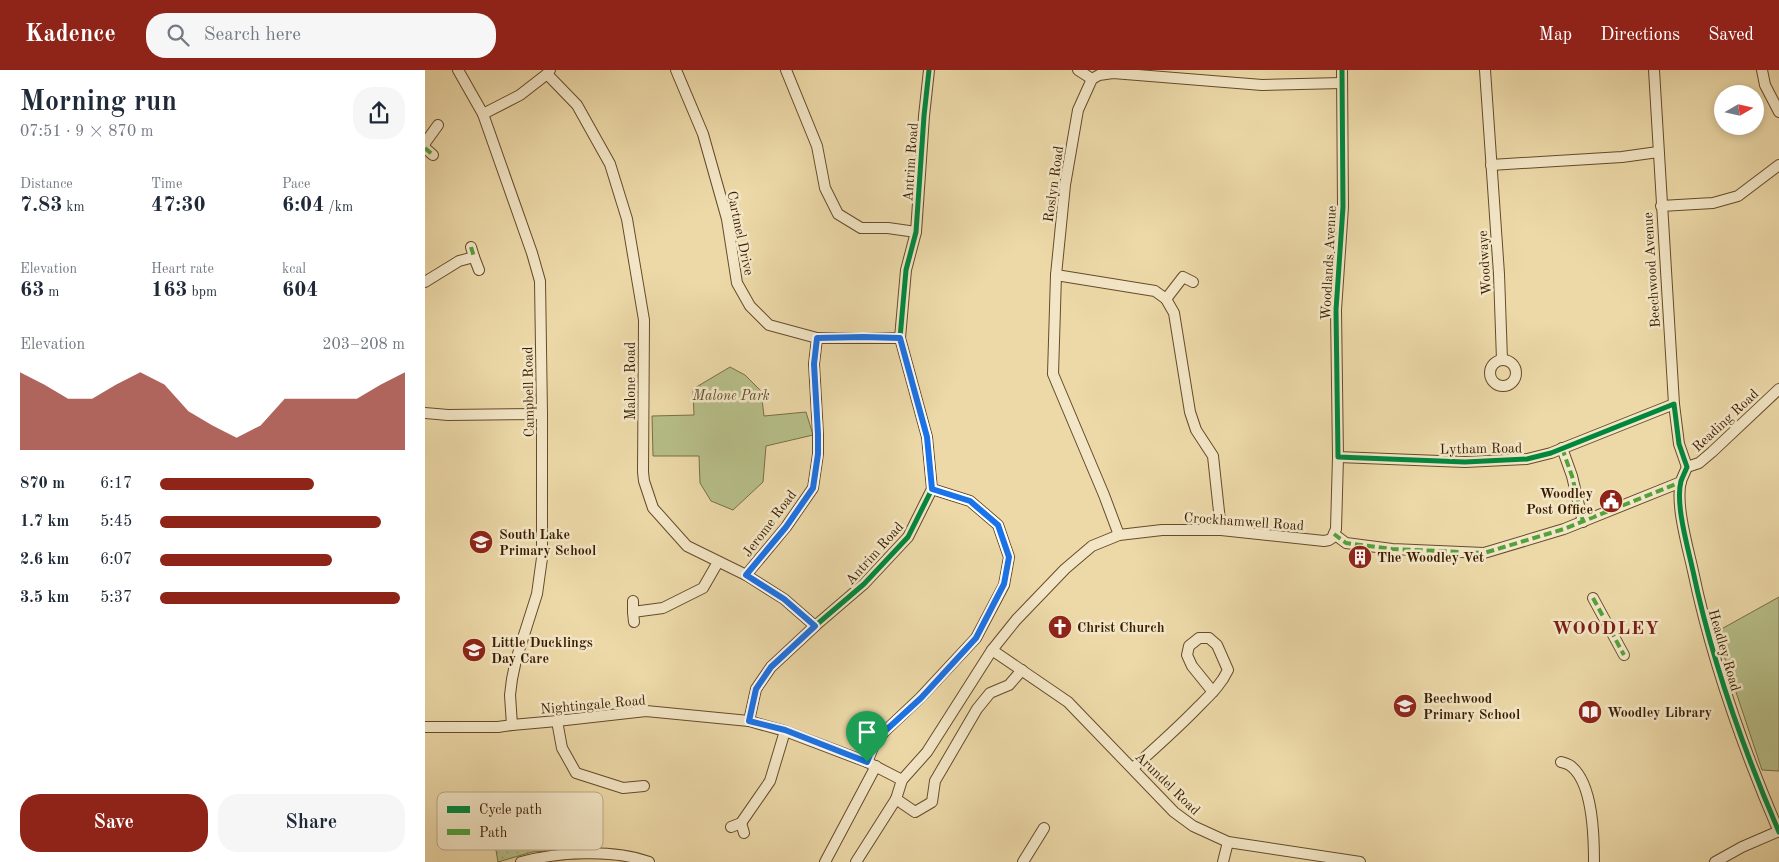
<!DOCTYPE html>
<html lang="en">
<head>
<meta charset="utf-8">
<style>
	:root { --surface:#fff; --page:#f6f6f7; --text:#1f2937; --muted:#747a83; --accent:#8f2418 }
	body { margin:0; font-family:"Old Standard TT",serif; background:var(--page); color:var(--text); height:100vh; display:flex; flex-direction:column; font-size:19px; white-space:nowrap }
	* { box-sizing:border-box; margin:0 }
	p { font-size:16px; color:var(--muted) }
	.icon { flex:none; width:28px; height:28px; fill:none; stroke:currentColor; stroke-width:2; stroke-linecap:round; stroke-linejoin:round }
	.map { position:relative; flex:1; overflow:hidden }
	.sheet { display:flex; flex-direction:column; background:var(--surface); width:425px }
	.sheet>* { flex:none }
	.needle { width:32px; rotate:81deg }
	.tools { position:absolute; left:1289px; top:15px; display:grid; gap:10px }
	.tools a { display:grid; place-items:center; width:50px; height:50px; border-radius:50%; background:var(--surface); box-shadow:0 2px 8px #0003; font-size:25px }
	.pin { position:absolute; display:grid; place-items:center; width:42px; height:42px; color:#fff; margin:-51px -21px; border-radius:50% 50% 50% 0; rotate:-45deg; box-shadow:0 0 5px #0007 }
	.pin .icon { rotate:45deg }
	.round { display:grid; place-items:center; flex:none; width:52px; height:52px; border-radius:20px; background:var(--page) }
	.overview { display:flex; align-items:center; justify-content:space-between; height:85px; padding:0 20px }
	h1 { font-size:28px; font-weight:600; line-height:38px }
	.metrics { display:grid; grid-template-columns:repeat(3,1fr); gap:8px; height:85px; padding:5px 20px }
	.metrics div { display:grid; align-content:center }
	.metrics b { font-size:21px; font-weight:600 }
	.metrics small { font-size:14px; font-weight:400 }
	.metrics p { font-size:14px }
	.chart { height:140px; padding:10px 20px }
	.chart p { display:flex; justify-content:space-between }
	.chart svg { width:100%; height:90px; margin-top:5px; fill:var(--accent); opacity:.7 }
	.action { display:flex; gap:10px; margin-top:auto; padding:10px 20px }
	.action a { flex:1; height:58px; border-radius:20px; background:var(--accent); color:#fff; font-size:20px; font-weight:600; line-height:58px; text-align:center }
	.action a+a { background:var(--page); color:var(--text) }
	ul { padding:0 20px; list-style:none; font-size:16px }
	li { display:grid; grid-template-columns:80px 60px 1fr; align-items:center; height:38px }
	li i { height:12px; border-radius:6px; background:var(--accent) }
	header { display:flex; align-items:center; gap:30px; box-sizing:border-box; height:70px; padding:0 25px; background:var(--accent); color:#fff }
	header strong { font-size:24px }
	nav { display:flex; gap:28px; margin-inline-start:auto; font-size:18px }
	.search { width:350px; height:45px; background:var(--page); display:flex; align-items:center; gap:12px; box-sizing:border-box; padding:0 18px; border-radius:20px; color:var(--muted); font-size:19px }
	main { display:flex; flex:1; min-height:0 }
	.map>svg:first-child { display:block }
	.grass { fill:url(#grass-dots); stroke:#786e45 }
	.park { fill:#b7bf89; stroke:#786e45 }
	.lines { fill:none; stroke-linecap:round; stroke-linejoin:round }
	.minor-casing { stroke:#654b2b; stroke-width:12 }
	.minor { stroke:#f3e6c6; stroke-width:10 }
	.quiet { stroke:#53a13c; stroke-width:4; stroke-dasharray:8 4; stroke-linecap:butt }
	.cycleway-casing { stroke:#f3e6c6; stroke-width:8 }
	.cycleway { stroke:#00873e; stroke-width:5 }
	.route-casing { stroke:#fff; stroke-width:10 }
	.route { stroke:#1a73e8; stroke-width:6 }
	.labels { text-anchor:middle; stroke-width:5; stroke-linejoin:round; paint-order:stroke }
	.street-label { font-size:14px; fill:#381c01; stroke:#f3e6c6 }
	.park-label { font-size:14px; font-style:italic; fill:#5e4d2a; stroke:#f3e6c6 }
	.poi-label { font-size:14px; font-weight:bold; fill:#381c01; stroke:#f3e6c6; text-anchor:start }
	.district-label { font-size:19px; font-weight:bold; letter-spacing:1px; fill:#7a1f14; stroke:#f3e6c6 }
	.key { fill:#f3e6c6; stroke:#bba98b; stroke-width:1 }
	.key-label { font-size:14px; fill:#381c01 }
</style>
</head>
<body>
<header>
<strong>Kadence</strong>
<div class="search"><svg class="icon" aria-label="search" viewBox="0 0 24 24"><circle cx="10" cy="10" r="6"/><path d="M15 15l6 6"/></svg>Search here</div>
<nav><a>Map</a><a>Directions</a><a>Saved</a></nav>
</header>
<main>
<section class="sheet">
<div class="overview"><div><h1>Morning run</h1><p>07:51 · 9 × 870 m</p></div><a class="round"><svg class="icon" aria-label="share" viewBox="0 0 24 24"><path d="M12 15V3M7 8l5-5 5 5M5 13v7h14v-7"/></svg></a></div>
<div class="metrics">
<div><p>Distance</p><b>7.83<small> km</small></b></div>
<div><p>Time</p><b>47:30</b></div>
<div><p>Pace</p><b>6:04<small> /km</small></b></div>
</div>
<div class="metrics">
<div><p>Elevation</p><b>63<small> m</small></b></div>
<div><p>Heart rate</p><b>163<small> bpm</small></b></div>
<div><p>kcal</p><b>604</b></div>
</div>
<div class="chart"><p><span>Elevation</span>203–208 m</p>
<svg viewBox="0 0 160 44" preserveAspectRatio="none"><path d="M0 44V6L10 12L20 19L30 19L40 12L50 6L60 12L70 25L80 32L90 38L100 32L110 19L120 19L130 19L140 19L150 12L160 6V44z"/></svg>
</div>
<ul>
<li><b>870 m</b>6:17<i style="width:63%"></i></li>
<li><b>1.7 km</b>5:45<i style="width:90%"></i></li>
<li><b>2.6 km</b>6:07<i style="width:70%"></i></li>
<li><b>3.5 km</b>5:37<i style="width:98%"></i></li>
</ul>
<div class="action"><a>Save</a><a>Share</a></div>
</section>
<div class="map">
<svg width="1354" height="792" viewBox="0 0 1354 792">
	<defs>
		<pattern id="grass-dots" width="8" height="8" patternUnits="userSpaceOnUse" patternTransform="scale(1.25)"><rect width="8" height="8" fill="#b7bf89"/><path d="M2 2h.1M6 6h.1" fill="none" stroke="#9ea474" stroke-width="1.8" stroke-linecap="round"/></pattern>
	</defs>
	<rect width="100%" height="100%" fill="#edd9a8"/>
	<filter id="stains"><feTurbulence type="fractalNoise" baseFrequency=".004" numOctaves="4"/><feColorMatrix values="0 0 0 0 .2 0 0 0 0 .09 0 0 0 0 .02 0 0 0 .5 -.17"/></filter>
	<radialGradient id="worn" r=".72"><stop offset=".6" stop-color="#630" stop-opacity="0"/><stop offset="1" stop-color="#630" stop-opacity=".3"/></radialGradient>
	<path class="grass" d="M67 757 152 779 107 782 73 792Z"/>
	<g class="park">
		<path d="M305 297 320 305 336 321 339 346 381 342 388 365 341 376 338 412 308 440 286 431 275 413 274 386H228L227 346 269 345 268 319Z"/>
		<path d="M1354 527V701L1337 700 1291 562Z"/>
	</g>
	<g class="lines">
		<g class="minor-casing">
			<g id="minor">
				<path d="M33 0 58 44 107 183 115 211 117 344V488L112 524 91 590 87 609 85 625 87 655"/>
				<path d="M251 0 278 64 302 149 312 213 325 236 344 255 392 268H475"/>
				<path d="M361 0 392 76 400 118 413 144 436 158H463L491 162"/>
				<path d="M653 0 667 9"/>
				<path d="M1060 0 1074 204 1077 290"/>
				<path d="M1229 0 1249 334 1254 374 1262 397"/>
				<path d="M1337 0 1340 15 1354 42"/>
				<path d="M122 4 152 35 185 94 202 149 219 250 218 402 219 411 228 438 262 476 321 505 359 529 390 556"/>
				<path d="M58 44 95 25 122 4 125 0"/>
				<path d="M0 73 13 55"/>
				<path d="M0 78 8 85"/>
				<path d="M1066 95 1197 87 1233 82"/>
				<path d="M1236 136 1288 133 1313 126 1354 95"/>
				<path d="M46 177 49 187"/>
				<path d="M631 205 730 221 741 229 749 243 765 342 771 360 788 386 796 460"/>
				<path d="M0 212 34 191 49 187 54 200"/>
				<path d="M741 229 758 207 768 212"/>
				<circle cx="1078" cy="303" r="13"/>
				<path d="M0 343 23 345 117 344"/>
				<path d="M1137 378 1147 406 1158 452"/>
				<path d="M913 387 1040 392 1102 389 1126 383 1249 334"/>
				<path d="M1262 397C1260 402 1258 406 1256 411 1250 434 1263 478 1268 501 1287 592 1317 676 1354 762"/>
				<path d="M1262 397 1274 393 1287 382 1354 319"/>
				<path d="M909 464 921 473 967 479 1059 483 1139 459 1256 412"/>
				<path d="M694 465 679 425 628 304 631 205 640 115 653 40 667 9 674 5 688 3 837 15 917 13"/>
				<path d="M321 505 361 457 388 418 393 384V364L389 294 392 268"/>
				<path d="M1168 528 1199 585"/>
				<path d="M208 531V542L238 538 278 518 293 492"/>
				<path d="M208 542 209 552"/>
				<path d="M567 580 643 632 749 742 768 756 803 772 935 792"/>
				<path d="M132 651 137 678 151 703 198 718 219 716"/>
				<path d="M324 651 331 619 346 597 390 556 439 514 483 467 507 419 502 367 475 268 481 200 491 162 499 46 504 0"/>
				<path d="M0 657H73L87 655 132 651 221 641 324 651 360 661 442 692 477 710"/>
				<path d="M442 692 449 675 459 662 495 628 551 568 579 515 584 487 573 455 545 431 507 419"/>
				<path d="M1136 692C1139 693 1144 694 1147 697 1168 715 1169 766 1169 792"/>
				<path d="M708 698C730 678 753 658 774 636 785 625 796 615 803 600L792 575 784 568H774L764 576 762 585 767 596 788 622"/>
				<path d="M471 729 490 742 507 732 510 711 552 639 565 623 584 615 597 600"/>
				<path d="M316 753 319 763"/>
				<path d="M306 757 316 753 345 711 360 661"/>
				<path d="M96 792C132 782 188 779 224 792"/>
				<path d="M400 792 451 696"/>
				<path d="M431 792 471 729 477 710 502 682 567 580 591 550 640 499 667 476 694 465 737 460H796L899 471 904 470 907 468 911 459 913 387 911 240 918 137 917 0"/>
				<path d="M598 792 619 758"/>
				<path d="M798 792 803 772"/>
				<path d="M1290 792 1317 777 1354 761"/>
			</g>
		</g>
		<use href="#minor" class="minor"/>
		<g class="quiet">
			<path d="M0 78 8 85"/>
			<path d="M46 177 49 187"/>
			<path d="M1137 378 1147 406 1158 452"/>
			<path d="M909 464 921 473 967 479 1059 483 1139 459 1256 412"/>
			<path d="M1168 528 1199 585"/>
		</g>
		<g class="cycleway-casing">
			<g id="cycleway">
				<path d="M917 0 918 137 911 240 913 387 1040 392 1102 389 1126 383 1249 334 1254 374 1262 397C1260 402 1258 406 1256 411 1250 434 1263 478 1268 501 1287 592 1317 676 1354 762"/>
				<path d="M324 651 331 619 346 597 390 556 439 514 483 467 507 419 502 367 475 268 481 200 491 162 499 46 504 0"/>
			</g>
		</g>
		<use href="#cycleway" class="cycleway"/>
	</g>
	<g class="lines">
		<g class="route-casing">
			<path id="route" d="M438 267 475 268 502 367 507 419 545 431 573 455 584 487 579 514 551 568 496 628 459 662 449 675 442 692 360 660 324 651 331 619 346 597 390 556 359 529 321 505 361 457 388 418 393 384V364L389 294 392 268Z"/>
		</g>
		<use href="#route" class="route"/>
	</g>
	<defs>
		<g id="civic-disc" transform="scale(1.25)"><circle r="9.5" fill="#8f2418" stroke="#f3e6c6"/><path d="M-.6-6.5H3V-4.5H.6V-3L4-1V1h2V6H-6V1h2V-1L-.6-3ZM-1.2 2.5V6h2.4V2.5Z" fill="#fff"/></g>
		<g id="school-disc" transform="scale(1.25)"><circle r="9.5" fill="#8f2418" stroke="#f3e6c6"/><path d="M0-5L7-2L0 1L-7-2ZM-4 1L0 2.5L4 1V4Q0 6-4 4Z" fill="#fff"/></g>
		<g id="building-disc" transform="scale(1.25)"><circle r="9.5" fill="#8f2418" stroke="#f3e6c6"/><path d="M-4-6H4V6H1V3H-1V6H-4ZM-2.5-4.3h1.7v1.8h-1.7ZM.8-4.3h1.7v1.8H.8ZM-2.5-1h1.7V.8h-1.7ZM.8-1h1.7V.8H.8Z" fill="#fff"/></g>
		<g id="church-disc" transform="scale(1.25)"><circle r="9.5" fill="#8f2418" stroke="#f3e6c6"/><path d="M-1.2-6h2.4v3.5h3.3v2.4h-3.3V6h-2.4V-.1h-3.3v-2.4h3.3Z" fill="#fff"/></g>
		<g id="library-disc" transform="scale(1.25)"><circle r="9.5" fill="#8f2418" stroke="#f3e6c6"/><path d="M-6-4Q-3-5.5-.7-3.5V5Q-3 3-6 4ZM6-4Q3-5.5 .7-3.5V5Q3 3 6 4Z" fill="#fff"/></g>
	</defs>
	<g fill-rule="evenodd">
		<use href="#civic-disc" x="1186" y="431"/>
		<use href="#school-disc" x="56" y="472"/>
		<use href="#building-disc" x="935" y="487"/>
		<use href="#church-disc" x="635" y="557"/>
		<use href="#school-disc" x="49" y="580"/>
		<use href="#school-disc" x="980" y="636"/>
		<use href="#library-disc" x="1165" y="642"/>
	</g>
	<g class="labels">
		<g class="street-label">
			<text transform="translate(485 92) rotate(-86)" y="5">Antrim Road</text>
			<text transform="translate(628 114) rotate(-82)" y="5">Roslyn Road</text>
			<text transform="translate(316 163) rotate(78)" y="5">Cartmel Drive</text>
			<text transform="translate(903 193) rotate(-87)" y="5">Woodlands Avenue</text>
			<text transform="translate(1059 193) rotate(-94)" y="5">Woodwaye</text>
			<text transform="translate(1226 200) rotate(-94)" y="5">Beechwood Avenue</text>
			<text transform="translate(205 311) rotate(-90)" y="5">Malone Road</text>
			<text transform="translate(103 322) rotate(-91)" y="5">Campbell Road</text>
			<text transform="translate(1300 350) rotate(-43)" y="5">Reading Road</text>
			<text transform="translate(1056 378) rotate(-1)" y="5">Lytham Road</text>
			<text transform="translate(819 451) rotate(4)" y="5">Crockhamwell Road</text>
			<text transform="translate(344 453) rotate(-53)" y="5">Jerome Road</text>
			<text transform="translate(449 483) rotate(-48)" y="5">Antrim Road</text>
			<text transform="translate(1300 580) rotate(74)" y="5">Headley Road</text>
			<text transform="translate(168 634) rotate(-5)" y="5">Nightingale Road</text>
			<text transform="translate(743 713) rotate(44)" y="5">Arundel Road</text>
		</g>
		<g class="park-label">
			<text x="306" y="330">Malone Park</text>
		</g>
		<g class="poi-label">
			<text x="1168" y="428" text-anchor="end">Woodley<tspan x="1168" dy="16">Post Office</tspan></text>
			<text x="74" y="469">South Lake<tspan x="74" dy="16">Primary School</tspan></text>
			<text x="952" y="492">The Woodley Vet</text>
			<text x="652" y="562">Christ Church</text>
			<text x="66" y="577">Little Ducklings<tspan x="66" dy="16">Day Care</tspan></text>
			<text x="998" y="633">Beechwood<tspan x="998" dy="16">Primary School</tspan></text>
			<text x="1182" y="647">Woodley Library</text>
		</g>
		<g class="district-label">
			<text x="1181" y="564">WOODLEY</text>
		</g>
	</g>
	<rect x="12" y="722" width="166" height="58" rx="8" class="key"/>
	<rect x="22" y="736" width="23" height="7" fill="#00873e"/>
	<rect x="22" y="759" width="23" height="6" fill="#53a13c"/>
	<g class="key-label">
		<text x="54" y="744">Cycle path</text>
		<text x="54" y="767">Path</text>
	</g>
	<rect width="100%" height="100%" filter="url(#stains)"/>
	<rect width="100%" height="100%" fill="url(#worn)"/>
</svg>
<div class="tools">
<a><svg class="needle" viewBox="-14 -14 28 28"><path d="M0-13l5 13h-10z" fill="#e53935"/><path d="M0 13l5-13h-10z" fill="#747a83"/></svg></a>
</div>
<div class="pin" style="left:442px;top:692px;background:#1e9e55"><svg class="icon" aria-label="arrive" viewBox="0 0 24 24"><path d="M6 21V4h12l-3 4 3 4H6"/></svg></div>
</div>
</main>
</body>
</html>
